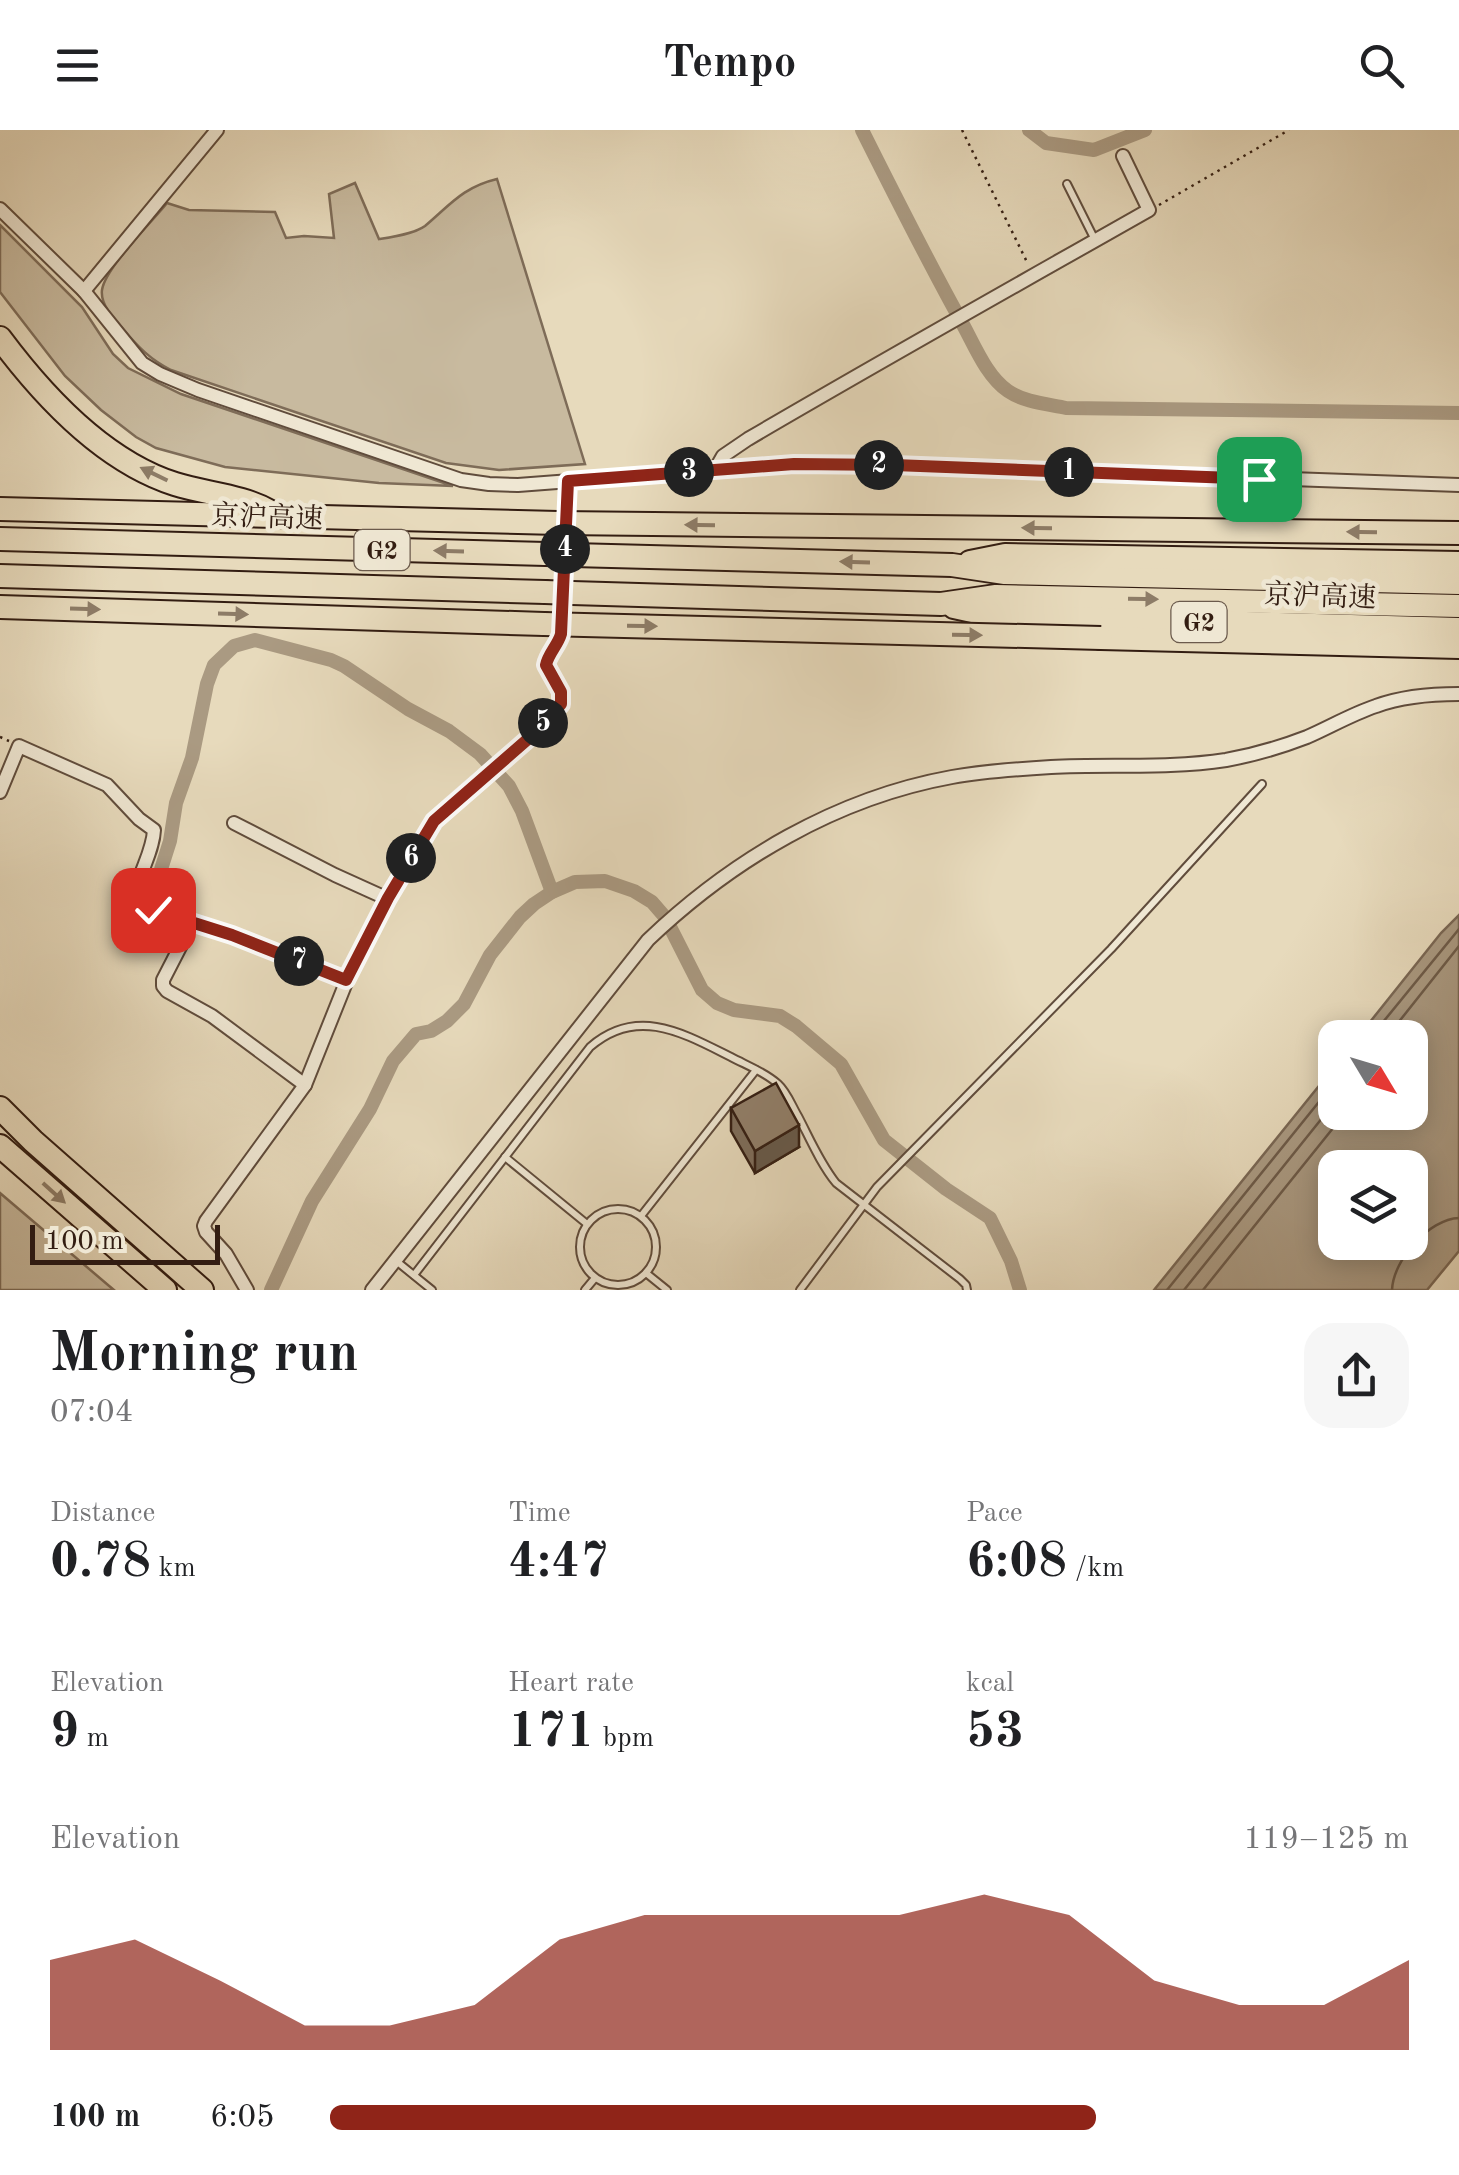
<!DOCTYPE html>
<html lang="en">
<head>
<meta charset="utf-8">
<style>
	:root { --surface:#fff; --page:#f6f6f6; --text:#202124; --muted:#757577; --accent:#8f2418 }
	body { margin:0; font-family:"Old Standard TT","Noto Serif SC",serif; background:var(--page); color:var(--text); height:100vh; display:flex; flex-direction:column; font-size:38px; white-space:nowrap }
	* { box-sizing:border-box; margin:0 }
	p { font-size:32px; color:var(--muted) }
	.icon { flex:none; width:55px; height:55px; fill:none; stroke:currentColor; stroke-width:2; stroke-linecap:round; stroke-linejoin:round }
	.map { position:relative; height:1160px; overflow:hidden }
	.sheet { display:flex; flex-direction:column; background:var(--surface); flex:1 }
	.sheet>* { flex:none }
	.needle { width:65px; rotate:128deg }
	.controls { position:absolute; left:1318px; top:890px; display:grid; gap:20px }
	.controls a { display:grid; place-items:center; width:110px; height:110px; border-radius:20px; background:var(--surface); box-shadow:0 5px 25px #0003; font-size:50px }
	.scale { position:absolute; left:30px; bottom:25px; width:190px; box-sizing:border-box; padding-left:10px; border:5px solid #331d12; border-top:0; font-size:28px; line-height:35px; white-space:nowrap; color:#331d12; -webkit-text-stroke:8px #efe7d3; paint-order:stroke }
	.pin { position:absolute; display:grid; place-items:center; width:85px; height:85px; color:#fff; margin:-42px; border-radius:20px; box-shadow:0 5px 15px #0006 }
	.km { position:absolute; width:50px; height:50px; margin:-25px; border-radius:50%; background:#222; color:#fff; font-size:28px; line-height:50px; text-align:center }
	.round { display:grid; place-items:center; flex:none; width:105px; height:105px; border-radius:30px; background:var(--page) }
	.head { display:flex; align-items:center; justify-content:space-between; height:170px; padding:0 50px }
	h1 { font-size:55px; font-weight:600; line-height:75px }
	.figures { display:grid; grid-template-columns:repeat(3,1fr); gap:15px; height:170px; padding:10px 50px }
	.figures div { display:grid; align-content:center }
	.figures b { font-size:50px; font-weight:600 }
	.figures small { font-size:28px; font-weight:400 }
	.figures p { font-size:28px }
	.chart { height:280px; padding:20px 50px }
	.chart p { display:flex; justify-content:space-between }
	.chart svg { width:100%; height:180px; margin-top:10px; fill:var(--accent); opacity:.7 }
	ul { padding:0 50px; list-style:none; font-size:32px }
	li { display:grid; grid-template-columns:160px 120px 1fr; align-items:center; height:75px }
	li i { height:25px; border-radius:12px; background:var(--accent) }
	header { display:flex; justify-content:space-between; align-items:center; height:130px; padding:0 50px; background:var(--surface); font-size:45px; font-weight:600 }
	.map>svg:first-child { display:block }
	.green { fill:#c8ba9f; stroke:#7e6c58; stroke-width:2.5 }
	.water { fill:#aa9a82; stroke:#7a6855; stroke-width:2.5; fill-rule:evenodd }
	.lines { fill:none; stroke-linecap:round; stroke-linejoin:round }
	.shore { stroke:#6e5c4a; stroke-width:2.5 }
	.canal { stroke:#aa9a82; stroke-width:14 }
	.lane-casing { stroke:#604c3c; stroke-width:10 }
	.street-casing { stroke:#604c3c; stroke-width:16 }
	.highway-casing { stroke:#331d12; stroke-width:26 }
	.path { stroke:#331d12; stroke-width:2.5; stroke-dasharray:2.5 5; stroke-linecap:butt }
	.lane { stroke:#efe7d3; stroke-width:6 }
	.street { stroke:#efe7d3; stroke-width:12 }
	.highway { stroke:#e7dabc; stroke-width:22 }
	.highway-bridge-casing { stroke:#331d12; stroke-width:26; stroke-linecap:butt }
	.highway-bridge { stroke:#e7dabc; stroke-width:22 }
	.wall { fill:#7d6d5b; stroke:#331d12; stroke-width:2.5 }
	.shaded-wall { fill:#66594a; stroke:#331d12; stroke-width:2.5 }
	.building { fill:#917f6a; stroke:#331d12; stroke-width:2.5 }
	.oneway { fill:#8d7c67 }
	.route-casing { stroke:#fff; stroke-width:20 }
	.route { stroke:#8f2418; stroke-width:12 }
	.labels { text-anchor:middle; stroke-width:9; stroke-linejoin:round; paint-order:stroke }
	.shield { fill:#efe7d3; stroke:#6b5a4c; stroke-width:2.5 }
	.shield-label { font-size:25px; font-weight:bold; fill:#331d12 }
	.street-label { font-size:28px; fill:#331d12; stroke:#efe7d3 }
</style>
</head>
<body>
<header><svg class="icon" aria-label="menu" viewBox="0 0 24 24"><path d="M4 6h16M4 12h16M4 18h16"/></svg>Tempo<svg class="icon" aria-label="search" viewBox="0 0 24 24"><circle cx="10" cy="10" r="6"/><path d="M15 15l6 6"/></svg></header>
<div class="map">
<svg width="1459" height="1160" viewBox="0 0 1459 1160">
	<rect width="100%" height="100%" fill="#e7dabc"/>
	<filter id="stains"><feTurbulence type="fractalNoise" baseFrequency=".002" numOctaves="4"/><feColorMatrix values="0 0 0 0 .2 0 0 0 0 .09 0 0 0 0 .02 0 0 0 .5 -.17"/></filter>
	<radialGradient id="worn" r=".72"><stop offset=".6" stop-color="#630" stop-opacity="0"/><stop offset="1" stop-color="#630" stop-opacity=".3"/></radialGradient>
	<g class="green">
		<path d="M497 49 585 334 499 340 446 333 171 240C151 230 138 217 124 200 115 190 100 175 102 160 105 138 152 92 167 73L189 80 275 82 286 108 304 106 334 108 329 64 355 53 379 109C392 107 414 104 425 96 450 75 463 57 497 49Z"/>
		<path d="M0 95 82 177 113 224 128 238 181 264 453 356 379 353 225 337 156 318 136 307 101 280 65 246 0 162Z"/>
		<path d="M0 1063 108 1155 114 1160H0Z"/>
	</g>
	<path class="water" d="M1459 785V1121L1427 1160H1154L1335 936V982H1410V908L1358 907 1441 803ZM1335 1038H1410V1112H1335Z"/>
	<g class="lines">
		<g class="shore">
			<path d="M1370 908 1459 799"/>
			<path d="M1386 908 1459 816"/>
			<path d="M1167 1160 1335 952"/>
			<path d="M1184 1160 1335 972"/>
			<path d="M1203 1160 1346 982"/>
			<path d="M1392 1160C1393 1130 1429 1089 1459 1088"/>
		</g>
		<g class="canal">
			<path d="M862 0C894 64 926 128 961 191 974 214 986 246 1008 261 1024 272 1047 274 1066 278L1459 283"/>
			<path d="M1029 0 1046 13 1094 20 1145 0"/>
			<path d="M156 755 170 711 176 673 192 628 207 554 214 535 234 516 255 510 331 530 344 536 408 579 449 601 480 624 509 656 522 681 552 762"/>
			<path d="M271 1160 312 1071 370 979 393 931 416 904 431 901 447 891 464 874 490 825 520 787 534 774 552 762 575 752 605 751 634 761 652 772 665 787 702 860 717 873 734 880 780 886 796 896 841 934 884 1010 946 1059 990 1088 1011 1131 1020 1160"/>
		</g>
		<g class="lane-casing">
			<g id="lane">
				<path d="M1067 54 1095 110"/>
				<path d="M505 1027 587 1094"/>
				<circle cx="618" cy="1117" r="38"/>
				<path d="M641 1086 756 940"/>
				<path d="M395 1130 432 1160"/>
				<path d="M646 1143 667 1160"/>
				<path d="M414 1145 590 917C637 876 683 903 731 927 746 935 765 942 778 954 787 962 792 976 798 986 810 1009 820 1033 836 1053L960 1149 966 1155 967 1160"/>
				<path d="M585 1160 595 1148"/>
				<path d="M800 1160 877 1057 1111 819 1262 654"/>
			</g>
		</g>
		<g class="street-casing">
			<g id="street">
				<path d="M0 79 84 161 142 233 160 244 198 260 461 350 489 354 518 355 795 334 893 335 1459 355"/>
				<path d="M84 161 217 0"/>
				<path d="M715 340 723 326 748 309C881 231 1015 156 1149 80L1123 26"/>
				<path d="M507 627 536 601 561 574 562 568 546 535 561 504 567 351"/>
				<path d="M0 662 19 616 107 655 139 689 154 700C153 724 136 746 135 771L153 780 232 805 347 850"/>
				<path d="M234 693 335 745 388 769"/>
				<path d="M188 790 181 815 163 850V856L167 861 212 886 305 955"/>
				<path d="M247 1160 226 1124 206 1102 204 1096 206 1091 305 955 347 850 388 769 424 705 449 676 483 646"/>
				<path d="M372 1160 648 810C732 730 836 668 952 647 985 641 1018 639 1051 637 1109 634 1168 639 1226 630 1254 625 1281 617 1307 607 1330 597 1352 584 1376 576 1403 566 1431 564 1459 564"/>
			</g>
		</g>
		<g class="highway-casing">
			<g id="highway">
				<path d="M0 208C44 267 103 331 175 354 207 364 241 365 271 382"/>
				<path d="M0 379 558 393"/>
				<path d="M653 394 1459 403"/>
				<path d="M0 409 546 424"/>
				<path d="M573 425 952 435 1005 443 1459 453"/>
				<path d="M970 432 1005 425 1459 433"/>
				<path d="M0 446 545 462"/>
				<path d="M572 463 941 474 996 466 1459 476"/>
				<path d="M0 477 544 494"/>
				<path d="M954 477 995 486 1459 499"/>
				<path d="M1101 508 1459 517"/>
				<path d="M0 978 33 1011 202 1160"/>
				<path d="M0 1016 165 1160"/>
			</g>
		</g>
		<g class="path">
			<path d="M962 0 1027 132"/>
			<path d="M1159 75 1289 0"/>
			<path d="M0 607 9 611"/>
		</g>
		<use href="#lane" class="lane"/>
		<use href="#street" class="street"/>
		<use href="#highway" class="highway"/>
		<g class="highway-bridge-casing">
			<g id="highway-bridge">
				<path d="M558 393 653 394"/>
				<path d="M546 424 573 425"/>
				<path d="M545 462 572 463"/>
				<path d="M544 494 1101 508"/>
			</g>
		</g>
		<use href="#highway-bridge" class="highway-bridge"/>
	</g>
	<path class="wall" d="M731 978 799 1017 755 1043 731 1001Z"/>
	<path class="shaded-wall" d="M799 995V1017L755 1043V1021Z"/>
	<path class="building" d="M776 953 799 995 755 1021 731 978Z"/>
	<defs><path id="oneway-solid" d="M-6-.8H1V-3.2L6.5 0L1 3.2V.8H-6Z" transform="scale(2.5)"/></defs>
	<g class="oneway">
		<use href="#oneway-solid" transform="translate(154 344) rotate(-154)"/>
		<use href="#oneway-solid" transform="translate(700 395) rotate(-179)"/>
		<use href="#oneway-solid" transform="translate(1037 398) rotate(-179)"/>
		<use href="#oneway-solid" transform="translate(1362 402) rotate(-179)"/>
		<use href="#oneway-solid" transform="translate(449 421) rotate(-178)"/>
		<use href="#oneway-solid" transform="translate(855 432) rotate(-178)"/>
		<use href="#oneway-solid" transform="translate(1143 469) rotate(1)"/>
		<use href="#oneway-solid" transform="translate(85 479) rotate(2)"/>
		<use href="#oneway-solid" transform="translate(233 484) rotate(2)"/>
		<use href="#oneway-solid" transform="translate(642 496) rotate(1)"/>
		<use href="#oneway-solid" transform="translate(967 505) rotate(1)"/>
		<use href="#oneway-solid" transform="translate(54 1063) rotate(42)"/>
	</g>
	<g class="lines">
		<g class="route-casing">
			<path id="route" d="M153 780 232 805 346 850 388 768 434 691 536 602 561 574V562L546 535C548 524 558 515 561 504L568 351 794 334 894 335 1259 349"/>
		</g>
		<use href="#route" class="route"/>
	</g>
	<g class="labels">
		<g class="shield">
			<rect x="354.5" y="400" width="55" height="40" rx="8"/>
			<rect x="1171.5" y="472" width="55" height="40" rx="8"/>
		</g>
		<g class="shield-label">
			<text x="382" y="429">G2</text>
			<text x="1199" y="501">G2</text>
		</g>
		<g class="street-label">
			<text transform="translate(267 386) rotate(2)" y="10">京沪高速</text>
			<text transform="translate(1320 465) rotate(2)" y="10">京沪高速</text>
		</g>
	</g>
	<rect width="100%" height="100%" filter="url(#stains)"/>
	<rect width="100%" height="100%" fill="url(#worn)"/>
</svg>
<div class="controls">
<a><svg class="needle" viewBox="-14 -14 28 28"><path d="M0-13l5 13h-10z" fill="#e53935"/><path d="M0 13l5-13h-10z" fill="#757577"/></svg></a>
<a><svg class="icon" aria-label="layers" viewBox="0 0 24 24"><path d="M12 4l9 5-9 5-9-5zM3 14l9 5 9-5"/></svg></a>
</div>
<div class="scale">100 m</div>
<div class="pin" style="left:1259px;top:349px;background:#1e9e55"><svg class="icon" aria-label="arrive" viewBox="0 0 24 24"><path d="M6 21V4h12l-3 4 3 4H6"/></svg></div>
<div class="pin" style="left:153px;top:780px;background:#d93025"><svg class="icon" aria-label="check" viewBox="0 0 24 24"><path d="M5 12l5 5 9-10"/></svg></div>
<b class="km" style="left:1069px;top:342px">1</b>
<b class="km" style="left:879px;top:335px">2</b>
<b class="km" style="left:689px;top:342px">3</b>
<b class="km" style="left:565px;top:419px">4</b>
<b class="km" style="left:543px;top:593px">5</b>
<b class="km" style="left:411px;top:728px">6</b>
<b class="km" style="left:299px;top:831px">7</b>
</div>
<section class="sheet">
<div class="head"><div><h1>Morning run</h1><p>07:04</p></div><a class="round"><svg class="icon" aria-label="share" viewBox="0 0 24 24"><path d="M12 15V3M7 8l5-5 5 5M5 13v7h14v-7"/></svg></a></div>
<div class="figures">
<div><p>Distance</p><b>0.78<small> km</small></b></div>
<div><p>Time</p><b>4:47</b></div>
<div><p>Pace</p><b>6:08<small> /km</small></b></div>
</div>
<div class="figures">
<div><p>Elevation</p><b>9<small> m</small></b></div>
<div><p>Heart rate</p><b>171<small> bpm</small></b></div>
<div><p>kcal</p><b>53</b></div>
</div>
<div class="chart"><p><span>Elevation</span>119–125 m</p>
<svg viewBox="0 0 160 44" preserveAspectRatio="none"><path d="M0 44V22L10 17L20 27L30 38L40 38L50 33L60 17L70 11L80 11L90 11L100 11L110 6L120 11L130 27L140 33L150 33L160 22V44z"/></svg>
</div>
<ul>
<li><b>100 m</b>6:05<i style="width:71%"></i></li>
</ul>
</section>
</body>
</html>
